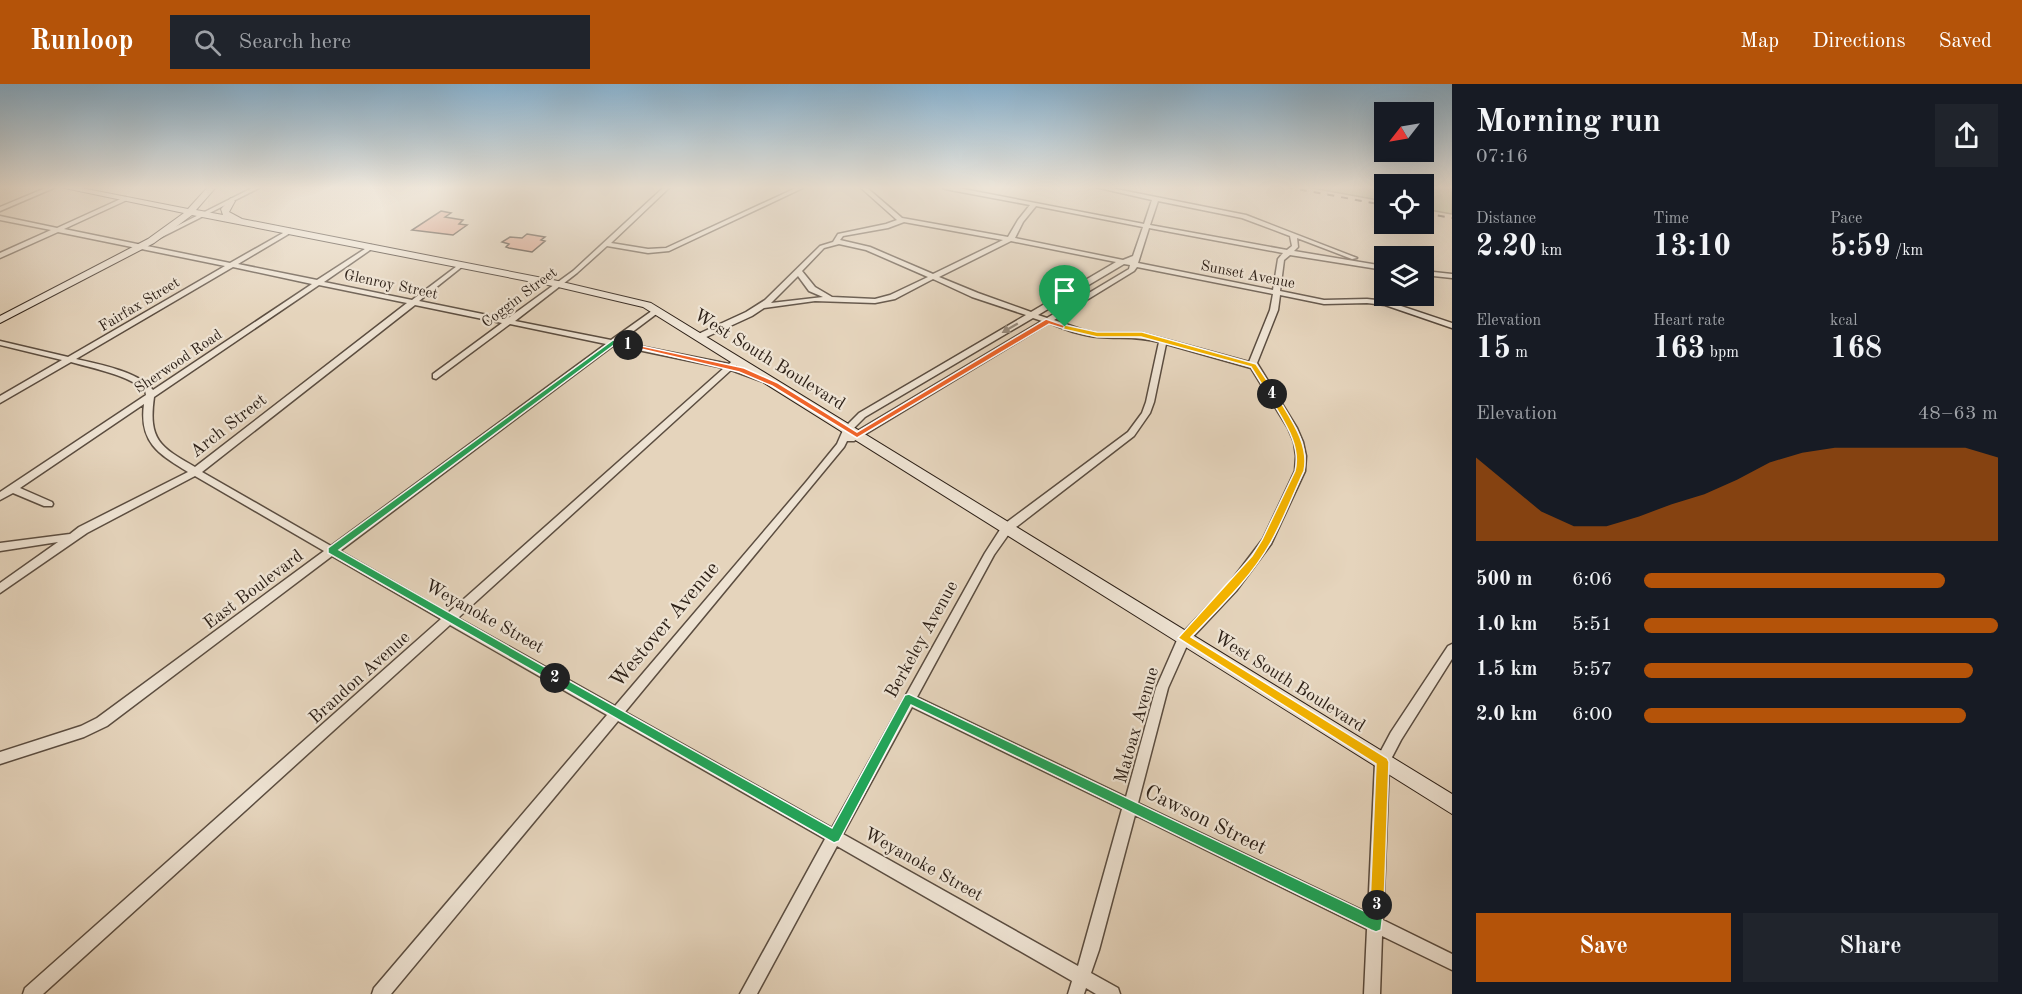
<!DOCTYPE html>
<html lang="en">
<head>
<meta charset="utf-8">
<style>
	:root { --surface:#171b24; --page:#20242c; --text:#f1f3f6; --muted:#9ea1a6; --accent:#b45309 }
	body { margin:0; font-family:"Old Standard TT",serif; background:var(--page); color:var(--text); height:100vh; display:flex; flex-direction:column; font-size:22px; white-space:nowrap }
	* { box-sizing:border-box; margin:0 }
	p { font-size:20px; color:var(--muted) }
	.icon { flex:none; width:33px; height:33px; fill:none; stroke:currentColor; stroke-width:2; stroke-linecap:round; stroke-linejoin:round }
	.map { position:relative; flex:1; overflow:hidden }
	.details { display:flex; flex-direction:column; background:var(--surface); width:570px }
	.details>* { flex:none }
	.needle { width:39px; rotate:239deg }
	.fabs { position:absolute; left:1374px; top:18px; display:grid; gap:12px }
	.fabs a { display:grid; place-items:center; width:60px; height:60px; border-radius:0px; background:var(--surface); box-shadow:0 6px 24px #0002; font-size:30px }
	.pin { position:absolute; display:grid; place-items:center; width:51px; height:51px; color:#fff; margin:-62px -26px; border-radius:50% 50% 50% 0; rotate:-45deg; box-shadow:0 0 6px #0007 }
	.pin .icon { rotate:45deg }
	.km { position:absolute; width:30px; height:30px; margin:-15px; border-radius:50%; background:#222; color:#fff; font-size:16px; line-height:30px; text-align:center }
	.round { display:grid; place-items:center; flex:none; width:63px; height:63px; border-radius:0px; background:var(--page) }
	.headline { display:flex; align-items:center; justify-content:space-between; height:102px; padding:0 24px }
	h1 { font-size:33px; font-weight:700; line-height:45px }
	.figures { display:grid; grid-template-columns:repeat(3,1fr); gap:9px; height:102px; padding:6px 24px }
	.figures div { display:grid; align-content:center }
	.figures b { font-size:30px; font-weight:700 }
	.figures small { font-size:16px; font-weight:400 }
	.figures p { font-size:16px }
	.chart { height:168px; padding:12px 24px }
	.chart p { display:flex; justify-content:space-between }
	.chart svg { width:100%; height:108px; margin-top:6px; fill:var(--accent); opacity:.7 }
	.primary-button { display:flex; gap:12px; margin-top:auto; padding:12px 24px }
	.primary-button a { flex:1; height:69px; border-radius:0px; background:var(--accent); color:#fff; font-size:24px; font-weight:700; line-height:69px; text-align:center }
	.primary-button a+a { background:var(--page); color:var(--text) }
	ul { padding:0 24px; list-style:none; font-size:20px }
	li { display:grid; grid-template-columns:96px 72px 1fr; align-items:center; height:45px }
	li i { height:15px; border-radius:8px; background:var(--accent) }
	header { display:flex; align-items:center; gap:36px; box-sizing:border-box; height:84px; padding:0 30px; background:var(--accent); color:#fff }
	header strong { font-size:28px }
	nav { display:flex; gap:33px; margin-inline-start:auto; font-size:21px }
	.search { width:420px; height:54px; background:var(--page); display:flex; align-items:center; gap:15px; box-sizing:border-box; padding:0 21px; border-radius:0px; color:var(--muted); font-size:22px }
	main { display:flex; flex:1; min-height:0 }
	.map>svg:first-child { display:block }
	.green { fill:#b7bc8e; stroke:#726e52; stroke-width:1.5 }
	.building { fill:#e2a48e; stroke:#2d2017; stroke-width:1.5 }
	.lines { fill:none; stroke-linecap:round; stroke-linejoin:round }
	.street-casing { stroke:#5b4d40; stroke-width:3 }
	.secondary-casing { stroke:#2d2017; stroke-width:2 }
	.street { fill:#eee3d3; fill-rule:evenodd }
	.secondary { fill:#eee3d3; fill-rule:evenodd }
	.rail { stroke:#2d2017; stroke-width:2; stroke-dasharray:7 7; stroke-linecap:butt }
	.oneway { fill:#978b7e }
	.split-1 { fill:#f0652b; stroke:#fff; stroke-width:1.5 }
	.split-2 { fill:#22a559; stroke:#fff; stroke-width:1.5 }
	.split-3 { fill:#22a559; stroke:#fff; stroke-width:1.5 }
	.split-4 { fill:#f5b400; stroke:#fff; stroke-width:1.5 }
	.split-5 { fill:#f5b400; stroke:#fff; stroke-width:1.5 }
	.labels { text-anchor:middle; stroke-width:4.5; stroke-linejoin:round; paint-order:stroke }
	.far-street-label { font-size:15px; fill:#2d2017; stroke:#eee3d3 }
	.street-label { font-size:18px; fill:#2d2017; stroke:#eee3d3 }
	.near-street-label { font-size:21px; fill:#2d2017; stroke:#eee3d3 }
</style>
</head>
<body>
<header>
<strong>Runloop</strong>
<div class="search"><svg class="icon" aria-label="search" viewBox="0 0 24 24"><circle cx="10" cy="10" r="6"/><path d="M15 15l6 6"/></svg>Search here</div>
<nav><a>Map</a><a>Directions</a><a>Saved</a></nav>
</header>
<main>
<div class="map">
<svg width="1452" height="910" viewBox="0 0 1452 910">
	<rect width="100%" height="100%" fill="#e5d4bc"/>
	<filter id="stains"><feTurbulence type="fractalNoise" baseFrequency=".00333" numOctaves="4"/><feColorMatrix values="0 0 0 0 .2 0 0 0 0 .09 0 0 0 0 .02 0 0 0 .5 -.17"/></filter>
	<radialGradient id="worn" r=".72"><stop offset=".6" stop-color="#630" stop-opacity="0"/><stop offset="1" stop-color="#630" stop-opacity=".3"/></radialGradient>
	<g class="green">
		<path d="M1307 103H1384V117Z"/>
		<path d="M1424 103H1452V130L1424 125Z"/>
	</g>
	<g class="building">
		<path d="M441 127 451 129 445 133 463 136 459 140 467 141 453 151 412 146Z"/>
		<path d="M527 150 545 153 541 156 545 157 532 168 509 164 506 163 509 160 502 158 510 153 522 154Z"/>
	</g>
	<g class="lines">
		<g class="street-casing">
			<g id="street">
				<path d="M48 103H56L0 127V123Z"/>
				<path d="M254 103H261L158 155 153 154Z"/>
				<path d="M664 103H670L611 159 648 165 666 164 798 103H805L669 167 648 169 607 162 577 189 515 237 611 256 656 224 660 226 659 228 619 258 729 280 734 275H740L741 277 736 282 765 294 761 297 731 286 458 534 615 622 806 398 837 360 844 344 859 329 1026 231 972 213 933 195 895 215 875 219 815 217 764 224 752 232 702 255H696V251L746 228 765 216 820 162 833 158 838 150 886 140 897 136 860 103H866L902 134 1008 153 1018 136 1030 121 945 105 942 103H953L1144 140 1152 116 1095 103H1106L1246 131 1357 174 1352 175 1297 154 1298 163 1294 167 1384 182V186L1290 171 1284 176 1280 207 1324 216 1367 215 1386 217 1452 239V244L1385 221 1367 219 1324 220 1280 211 1278 226 1257 279 1297 344 1303 358 1306 372 1305 387 1271 460 1236 507 1189 557 1168 604 1138 719 1368 829 1375 678 1391 648 1448 562 1452 560V575L1401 656 1389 679 1383 836 1452 870V886L1382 852 1380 910H1364L1367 845 1135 731 1099 866 1091 889 1118 904 1120 910H1096L1086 904 1084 910H1068L1072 897 837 762 757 910H740L825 755 618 637 391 910H372L374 904 607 631 450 541 43 910H23L25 904 441 535 332 472 107 642 84 653 0 680V668L81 642 97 634 324 467 195 392 87 449 0 509V499L58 458 0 467V459L70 450 79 443 188 388C158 370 139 358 144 320L20 404 52 418 53 420 52 422H44L13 409 0 416V408L146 311 145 306C125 290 95 285 71 278L0 319V312L62 276 0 261V257L68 273 225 182 58 148 0 174V169L51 146 0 136V132L57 144 125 113 128 115 127 116 64 145 230 179 290 145 293 147 292 148 238 180 317 196 371 161 374 163 373 164 324 198 412 216 461 179 463 180V182L419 217 507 235 573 187ZM1158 117 1242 134 1290 152 1292 162 1287 166 1150 141ZM1036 122 1143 143 1133 172 1123 176 1015 154 1023 138ZM904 138 1003 156 933 190 870 163 840 156 843 152 888 144ZM1149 144 1283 169 1278 175 1273 206 1138 179ZM1011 157 1116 178 1031 228 978 209 939 193ZM839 160 866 166 928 193 890 211 875 215 832 213 815 203 802 187 824 164ZM1124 180 1130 181 1129 185 1047 234 1038 231ZM233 183 312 200 153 306C139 288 99 280 76 275ZM1137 183 1273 210 1270 226 1249 278 1142 249H1097L1083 246 1054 236 1134 187ZM798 192 809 207 823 213 771 219ZM319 201 407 219 195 383C160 363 148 356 154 313ZM415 221 502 239 433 290V294L436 295 510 240 606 260 331 462 202 388ZM1033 234 1042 237 849 352 851 347 865 333ZM1049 239C1065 245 1081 252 1098 253 1121 255 1136 252 1159 258L1146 318 1142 329 1128 348 1003 441 985 469 832 744 625 628 844 363 847 357H854ZM1166 260 1251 284 1288 344 1294 358 1296 372 1295 387 1263 455 1228 501 1178 554 1156 604 1126 713 917 613 994 471 1011 447 1134 352 1150 329 1154 318ZM614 261 724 284 448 529 340 467ZM912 623 1122 725 1078 882 843 750Z"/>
				<path d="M1396 165 1399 167 1397 172H1391L1393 167Z"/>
				<path d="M1424 187 1452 190V194L1424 191Z"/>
			</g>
		</g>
		<g class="secondary-casing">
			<path id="secondary" d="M60 103H76L188 125 208 103H216L196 126 223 131 221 125 231 114 235 117 229 128 242 135 558 197 651 219 1452 710V730L643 223 558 203 192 131 154 159 0 239V232L148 155 184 129Z"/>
		</g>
		<use href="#street" class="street"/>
		<use href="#secondary" class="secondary"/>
		<g class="rail">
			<path d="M1286 103 1384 121"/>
			<path d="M1424 129 1452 134"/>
		</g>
	</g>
	<defs><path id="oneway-solid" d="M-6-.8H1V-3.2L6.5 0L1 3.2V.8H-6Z" transform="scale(1.5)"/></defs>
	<use class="oneway" href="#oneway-solid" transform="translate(1010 244) rotate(150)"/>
	<linearGradient id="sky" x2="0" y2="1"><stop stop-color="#88b5d5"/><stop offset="0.45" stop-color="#f3ece1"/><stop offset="1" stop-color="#f3ece1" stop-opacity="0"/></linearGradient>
	<rect width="1452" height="230" fill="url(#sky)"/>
	<path class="split-1" d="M1046 235 1069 243 1065 245 1049 240 857 354 772 302 739 288 624 261 628 259 744 284 778 299 857 348Z"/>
	<path class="split-2" d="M613 256 631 261 628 264 614 261 339 466 559 591V597H551L328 469V464Z"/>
	<path class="split-3" d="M555 589 832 744 905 611 909 610 1370 830 1372 816 1377 814 1382 816 1384 821 1381 846 1376 848 1371 846 911 621 839 757 834 759 551 597V591Z"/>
	<path class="split-4" d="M1269 308 1276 310C1289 333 1310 359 1304 387 1293 410 1284 435 1271 458 1251 494 1220 523 1191 553L1387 674 1389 678 1384 821 1382 826 1377 828 1372 826 1370 821 1376 680 1178 554 1252 472 1262 456 1295 387C1302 359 1281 334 1268 310Z"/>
	<path class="split-5" d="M1065 241 1097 248H1142L1256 280 1276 310 1269 312 1251 283 1141 253H1097L1063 245Z"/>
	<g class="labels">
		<g class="far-street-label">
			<text transform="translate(1248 190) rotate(11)" y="5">Sunset Avenue</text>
			<text transform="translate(391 200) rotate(12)" y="5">Glenroy Street</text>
			<text transform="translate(519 213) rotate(-37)" y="5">Coggin Street</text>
			<text transform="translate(139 220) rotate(-31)" y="5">Fairfax Street</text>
			<text transform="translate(178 277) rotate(-34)" y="5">Sherwood Road</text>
		</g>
		<g class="street-label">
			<text transform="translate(770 275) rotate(32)" y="6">West South Boulevard</text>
			<text transform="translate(228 341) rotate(-38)" y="6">Arch Street</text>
			<text transform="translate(253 505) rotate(-37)" y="6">East Boulevard</text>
			<text transform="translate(485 532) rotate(29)" y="6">Weyanoke Street</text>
			<text transform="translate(921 555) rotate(-61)" y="6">Berkeley Avenue</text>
			<text transform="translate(359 593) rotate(-42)" y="6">Brandon Avenue</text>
			<text transform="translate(1290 597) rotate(32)" y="6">West South Boulevard</text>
			<text transform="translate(1136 641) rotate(-74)" y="6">Matoax Avenue</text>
			<text transform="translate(924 780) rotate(29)" y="6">Weyanoke Street</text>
		</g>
		<g class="near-street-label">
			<text transform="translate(664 540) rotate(-50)" y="7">Westover Avenue</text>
			<text transform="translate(1206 735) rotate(26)" y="7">Cawson Street</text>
		</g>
	</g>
	<rect width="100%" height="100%" filter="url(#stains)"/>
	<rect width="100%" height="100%" fill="url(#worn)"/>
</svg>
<div class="fabs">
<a><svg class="needle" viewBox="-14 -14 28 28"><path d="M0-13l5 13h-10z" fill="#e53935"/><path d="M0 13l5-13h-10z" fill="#9ea1a6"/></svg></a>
<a><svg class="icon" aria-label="locate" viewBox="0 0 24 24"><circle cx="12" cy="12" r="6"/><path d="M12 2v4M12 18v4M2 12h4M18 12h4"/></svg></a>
<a><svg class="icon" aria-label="layers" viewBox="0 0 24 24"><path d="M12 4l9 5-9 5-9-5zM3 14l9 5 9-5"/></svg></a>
</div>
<div class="pin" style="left:1065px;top:243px;background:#1e9e55"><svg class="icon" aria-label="arrive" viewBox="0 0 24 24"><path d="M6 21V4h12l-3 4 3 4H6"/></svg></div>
<b class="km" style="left:628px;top:261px">1</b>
<b class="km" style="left:555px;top:594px">2</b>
<b class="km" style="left:1377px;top:821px">3</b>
<b class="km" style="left:1272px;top:310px">4</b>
</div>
<section class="details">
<div class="headline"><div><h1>Morning run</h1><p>07:16</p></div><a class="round"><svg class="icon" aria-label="share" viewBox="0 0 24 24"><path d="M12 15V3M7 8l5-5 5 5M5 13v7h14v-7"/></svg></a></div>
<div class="figures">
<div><p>Distance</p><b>2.20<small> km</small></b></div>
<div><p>Time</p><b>13:10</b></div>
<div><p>Pace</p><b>5:59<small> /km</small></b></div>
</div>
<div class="figures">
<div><p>Elevation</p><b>15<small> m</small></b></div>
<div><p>Heart rate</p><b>163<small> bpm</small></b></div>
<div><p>kcal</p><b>168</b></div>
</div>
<div class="chart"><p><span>Elevation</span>48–63 m</p>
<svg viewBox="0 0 160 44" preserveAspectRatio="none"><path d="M0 44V10L10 21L20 32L30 38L40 38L50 34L60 29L70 25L80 19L90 12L100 8L110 6L120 6L130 6L140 6L150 6L160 10V44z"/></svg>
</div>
<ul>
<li><b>500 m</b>6:06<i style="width:85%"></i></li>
<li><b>1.0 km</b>5:51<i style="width:100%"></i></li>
<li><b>1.5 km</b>5:57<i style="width:93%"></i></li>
<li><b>2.0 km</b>6:00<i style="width:91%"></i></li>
</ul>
<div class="primary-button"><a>Save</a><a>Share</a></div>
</section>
</main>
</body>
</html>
